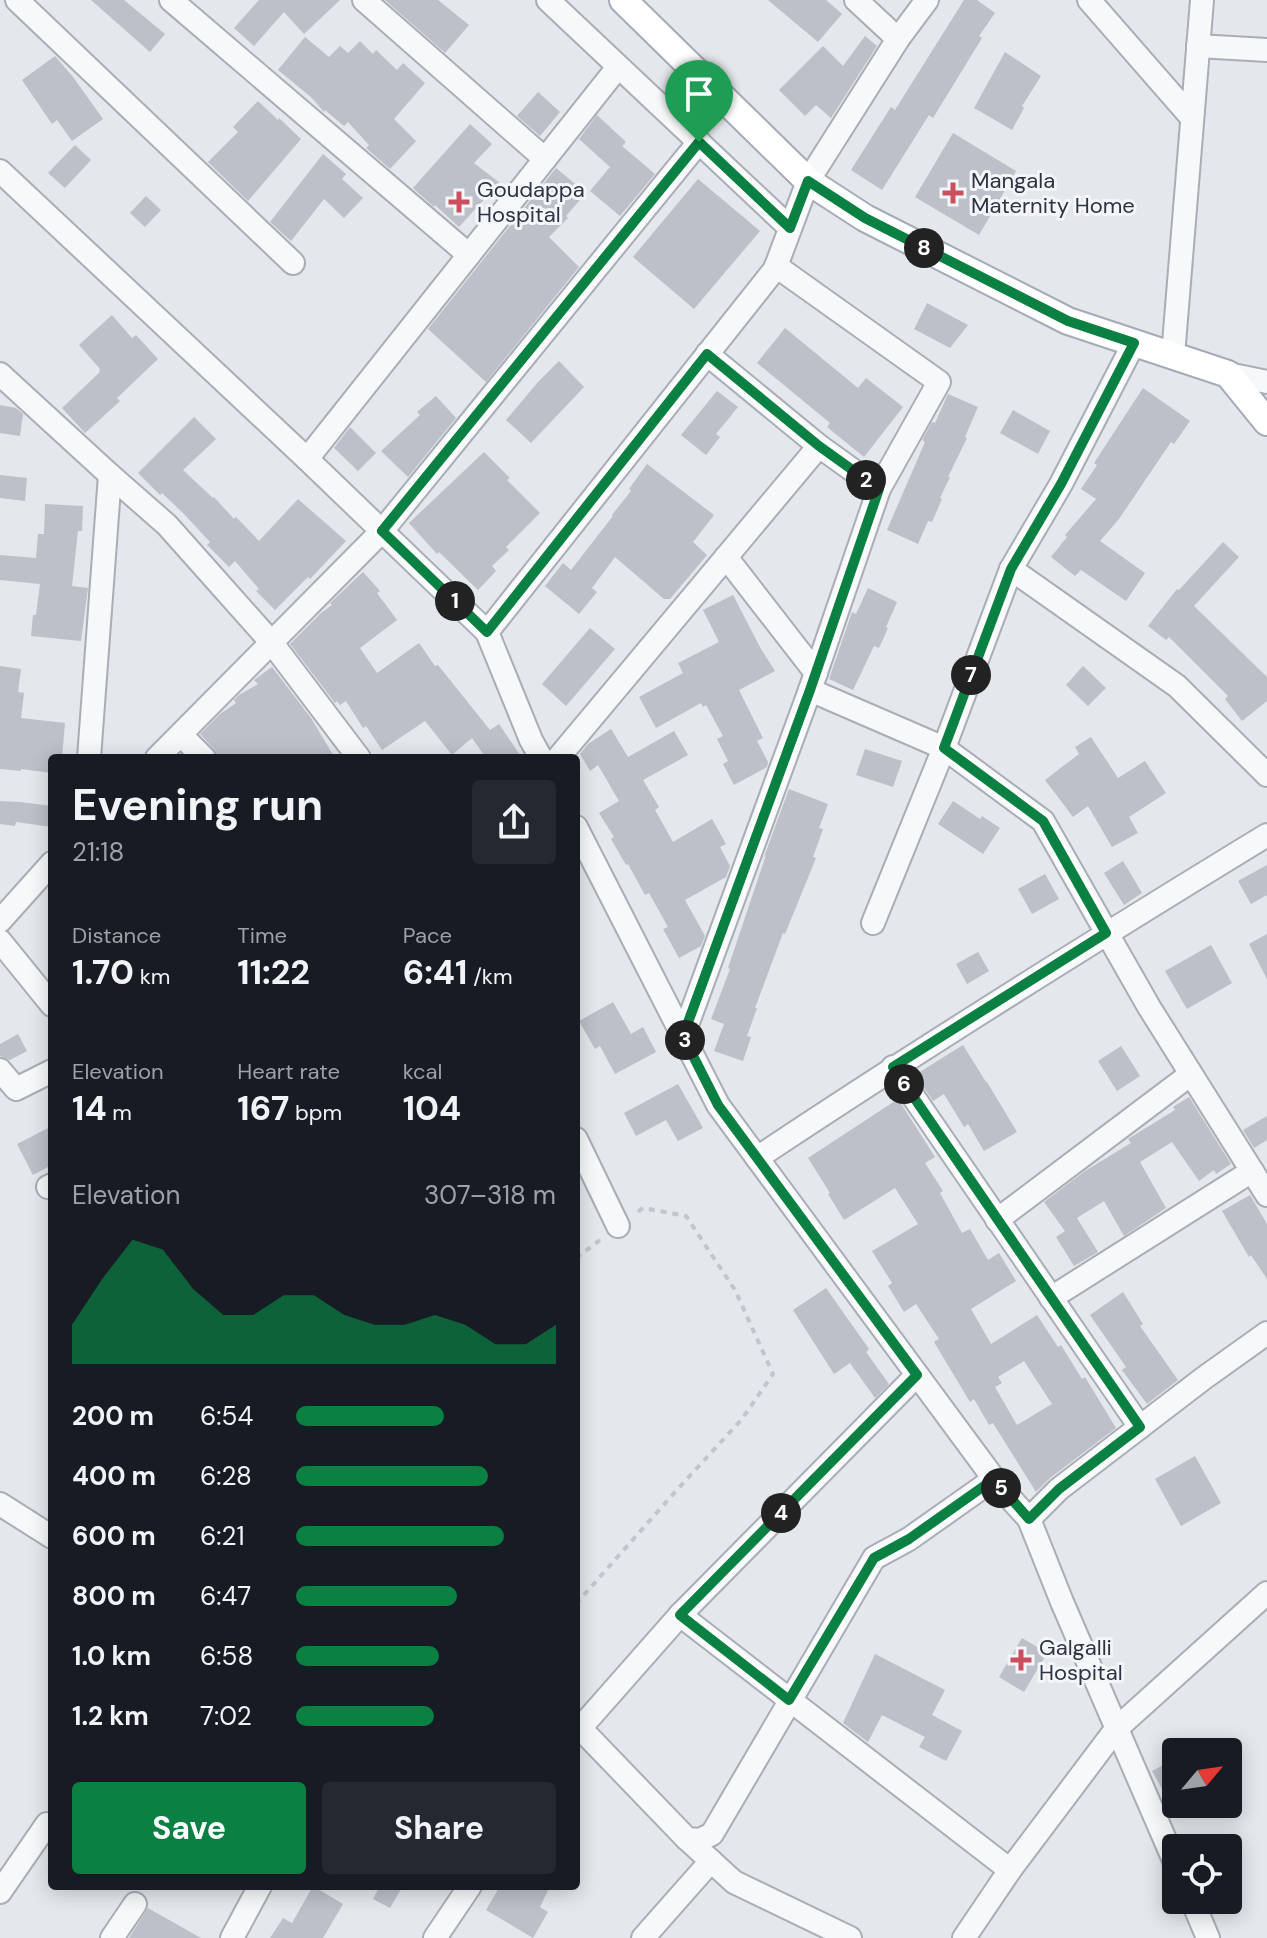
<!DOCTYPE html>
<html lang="en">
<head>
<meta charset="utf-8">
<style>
	:root { --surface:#171b24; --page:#242831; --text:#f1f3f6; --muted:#9ea1a6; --accent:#0b8043 }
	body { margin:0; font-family:"DM Sans",sans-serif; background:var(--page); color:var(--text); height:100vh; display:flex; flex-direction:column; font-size:30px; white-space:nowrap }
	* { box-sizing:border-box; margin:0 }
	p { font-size:26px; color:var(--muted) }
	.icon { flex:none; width:44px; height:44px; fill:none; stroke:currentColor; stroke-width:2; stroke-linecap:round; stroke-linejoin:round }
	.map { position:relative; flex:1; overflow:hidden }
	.drawer { position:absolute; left:48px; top:754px; width:532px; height:1136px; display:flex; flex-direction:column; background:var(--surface); border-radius:8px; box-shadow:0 4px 20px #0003 }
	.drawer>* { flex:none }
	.needle { width:52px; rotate:61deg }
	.fabs { position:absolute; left:1162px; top:1738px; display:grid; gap:16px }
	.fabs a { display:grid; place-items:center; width:80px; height:80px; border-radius:8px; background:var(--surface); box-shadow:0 4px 20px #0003; font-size:40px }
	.pin { position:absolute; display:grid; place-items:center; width:68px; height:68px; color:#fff; margin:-82px -34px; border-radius:50% 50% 50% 0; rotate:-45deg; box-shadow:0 0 8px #0007 }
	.pin .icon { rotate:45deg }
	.km { position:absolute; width:40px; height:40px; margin:-20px; border-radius:50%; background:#222; color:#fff; font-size:22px; line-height:40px; text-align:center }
	.round { display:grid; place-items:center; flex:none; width:84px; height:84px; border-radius:8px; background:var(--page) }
	.headline { display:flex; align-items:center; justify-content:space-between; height:136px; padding:0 24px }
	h1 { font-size:44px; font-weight:700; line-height:60px }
	.stats { display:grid; grid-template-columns:repeat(3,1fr); gap:12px; height:136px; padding:8px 24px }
	.stats div { display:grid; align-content:center }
	.stats b { font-size:34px; font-weight:700 }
	.stats small { font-size:22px; font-weight:400 }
	.stats p { font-size:22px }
	.chart { height:224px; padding:16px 24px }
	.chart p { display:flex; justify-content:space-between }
	.chart svg { width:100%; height:144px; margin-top:8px; fill:var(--accent); opacity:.7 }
	.primary-button { display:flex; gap:16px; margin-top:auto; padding:16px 24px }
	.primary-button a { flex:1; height:92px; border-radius:8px; background:var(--accent); color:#fff; font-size:32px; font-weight:700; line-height:92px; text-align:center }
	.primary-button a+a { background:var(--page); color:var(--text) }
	ul { padding:0 24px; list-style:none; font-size:26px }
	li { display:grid; grid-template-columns:128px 96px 1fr; align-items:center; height:60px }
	li i { height:20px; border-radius:10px; background:var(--accent) }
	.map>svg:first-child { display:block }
	.building { fill:#bbc0c9; fill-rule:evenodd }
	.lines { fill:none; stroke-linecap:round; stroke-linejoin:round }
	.minor-casing { stroke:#a9aeb6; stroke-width:26 }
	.major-casing { stroke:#a4abb7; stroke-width:30 }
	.path { stroke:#c2c5cb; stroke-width:4; stroke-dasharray:6 6; stroke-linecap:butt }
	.minor { stroke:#f7f8fa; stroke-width:22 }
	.major { stroke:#fff; stroke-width:26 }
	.route-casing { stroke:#fff; stroke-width:16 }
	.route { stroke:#0b8043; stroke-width:10 }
	.poi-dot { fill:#cb4f5e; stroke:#f4f6f9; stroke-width:3 }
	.labels { text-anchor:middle; stroke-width:6; stroke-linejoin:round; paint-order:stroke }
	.poi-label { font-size:22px; fill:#2c3444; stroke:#f4f6f9; text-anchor:start }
</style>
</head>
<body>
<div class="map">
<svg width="1267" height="1938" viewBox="0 0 1267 1938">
	<rect width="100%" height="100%" fill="#e4e7eb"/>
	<g class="building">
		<path d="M91 0H124L165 34 150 52Z"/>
		<path d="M259 0H340L304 34 284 12 254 46 234 28Z"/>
		<path d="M385 0H438L469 25 445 53Z"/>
		<path d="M768 0H826L842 14 818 42Z"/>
		<path d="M964 0H977L995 13 979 36 982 38 933 118 929 115 882 190 851 170 891 107 895 110Z"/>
		<path d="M865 36 877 46 831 118 816 105 805 116 779 90 823 46 843 66Z"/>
		<path d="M305 37 329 57 340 46 348 53 360 41 373 54 376 50 397 70 403 63 425 83 394 119 416 141 390 169 366 148 369 145 348 122 344 126 325 110 324 112 312 98 278 70Z"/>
		<path d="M1005 52 1041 76 1022 106 1024 108 1012 130 974 108Z"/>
		<path d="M55 56 73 77 103 119 72 141 57 120 52 124 22 80Z"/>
		<path d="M538 92 560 112 540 136 517 116Z"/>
		<path d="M258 101 278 120 279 118 301 139 248 201 208 162 238 132 233 127Z"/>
		<path d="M597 115 626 142 622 146 655 174 620 216 590 191 610 167 579 139Z"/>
		<path d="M470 124 492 144 474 163 505 187 495 199 489 194 459 227 435 205 434 207 413 188Z"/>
		<path d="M953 133 1016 171 979 235 915 197Z"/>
		<path d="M75 145 91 160 65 188 48 173Z"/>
		<path d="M323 154 346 174 342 179 363 198 344 218 324 199 291 241 270 222Z"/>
		<path d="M556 168 586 193 566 216 568 218 549 237 579 267 486 382 428 329Z"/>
		<path d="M698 179 760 231 694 309 633 257Z"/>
		<path d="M146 196 161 210 145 227 130 213Z"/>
		<path d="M927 303 968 325 950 348 914 329Z"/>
		<path d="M112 315 132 338 136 335 158 359 117 398 120 401 85 433 62 408 100 372 99 371 100 369 79 345Z"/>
		<path d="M785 328 858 388 866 378 903 407 864 457 827 427 830 423 757 363Z"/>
		<path d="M559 361 584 387 531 443 506 420 538 382Z"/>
		<path d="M1143 388 1190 421 1174 444 1171 442 1119 519 1100 541 1145 573 1126 601 1081 570 1075 576 1051 557 1067 537 1065 535 1096 499 1081 489 1097 465 1094 463Z"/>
		<path d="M717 391 738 407 716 434 720 437 706 455 681 435Z"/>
		<path d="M948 394 978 407 965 437 967 438 948 477H950L940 498 942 499 932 522 928 521 918 544 887 530 925 442 922 440 932 422 935 423Z"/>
		<path d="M436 396 456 418 408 477 381 451 420 415 417 412Z"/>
		<path d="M0 405 16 408 23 414 20 436 0 433Z"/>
		<path d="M1013 410 1050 431 1038 454 1000 433Z"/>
		<path d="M194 417 216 439 183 470 213 498 214 497 234 519 236 517 259 541 298 499 346 541 310 579 308 577 275 610 256 591 259 589 235 561 229 567 207 545 210 542 184 514 162 493 160 495 138 473Z"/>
		<path d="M350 427 376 453 358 471 334 448Z"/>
		<path d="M484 452 510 478 507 480 540 513 506 547 509 550 492 566 496 571 478 590 439 552 437 554 409 523Z"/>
		<path d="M647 464 714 515 693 542 707 555 670 599H664L615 557 592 588 597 592 579 614 545 586 563 563 571 570 613 516 612 515 631 491 629 489Z"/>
		<path d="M0 475 27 478 25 501 0 498Z"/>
		<path d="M45 504 83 506 82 531H78L72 586 88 588 81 641 31 636 33 615H36L40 584 0 580V555L36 558 38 534H44Z"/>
		<path d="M1223 542 1239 557 1194 606 1267 677V701L1242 721 1225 699 1228 696 1169 637 1166 640 1148 626 1177 589 1179 590Z"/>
		<path d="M363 572 380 591 377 593 397 620 360 648 377 673 419 643 435 666 438 665 490 730 499 724 522 758H486L472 738 452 755 425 721 382 750 366 726 363 728 346 701 340 705 337 701 335 703 290 644 321 613 332 605 330 603Z"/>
		<path d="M868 588 897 602 886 627 888 628 879 648 874 646 853 690 829 679 852 612 856 614Z"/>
		<path d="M733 595 761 649 775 671 739 690 763 738 757 741 768 762 767 767 734 785 723 764 728 761 717 739 723 736 706 705 703 707 701 703 656 728 639 697 683 673 678 663 719 642 703 610Z"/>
		<path d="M590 628 615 649 566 706 542 684Z"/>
		<path d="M0 666 21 669 18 692 24 693 21 718 65 723 62 758H52V773L21 769V771L0 769Z"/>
		<path d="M1083 666 1106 688 1088 706 1066 685Z"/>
		<path d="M272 667 311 718 335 758H218L214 749 200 734 220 714 236 703 234 700 239 695 258 684 254 680Z"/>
		<path d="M611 729 628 757 674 731 688 755 643 780 659 807 655 810 673 842 712 819 726 844 720 847 730 866 726 877 685 900 705 936 701 946 679 958 663 929 668 927 649 893 645 895 628 864 626 865 611 839 614 837 599 813 619 801 598 765 590 771 580 754 588 744Z"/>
		<path d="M1091 737 1118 778 1145 761 1166 793 1129 817 1138 833 1112 847 1088 806 1073 817 1045 780 1079 754 1075 747Z"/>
		<path d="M865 749 902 761 893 787 856 775Z"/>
		<path d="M789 789 828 804 819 828 823 829 813 857 816 858 785 934 783 933 755 1008H757L747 1036 751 1037 743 1061 714 1051 724 1024 711 1019 730 969 728 968 766 855 764 857Z"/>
		<path d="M0 801 20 802 52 806V827L16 822 15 826 0 824Z"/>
		<path d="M953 801 980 819 982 816 1000 828 983 854 938 824Z"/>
		<path d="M1123 861 1142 893 1124 905 1104 873Z"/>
		<path d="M1267 865V895L1251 904 1238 881Z"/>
		<path d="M1045 874 1059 899 1032 914 1018 889Z"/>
		<path d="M1267 934V979L1249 944Z"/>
		<path d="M1211 945 1232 983 1187 1009 1165 971Z"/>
		<path d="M978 952 989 971 967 984 956 964Z"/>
		<path d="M613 1002 631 1034 643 1027 656 1052 615 1074 600 1046 595 1049 579 1021Z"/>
		<path d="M18 1034 27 1051 10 1060 0 1056V1044Z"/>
		<path d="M963 1045 986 1082H987L1017 1132 984 1151 968 1124 964 1127 944 1094 933 1101 915 1075Z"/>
		<path d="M1121 1046 1140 1076 1117 1091 1098 1061Z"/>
		<path d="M678 1084 703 1128 678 1141 666 1120 636 1136 624 1113Z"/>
		<path d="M1189 1097 1231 1164 1216 1174 1214 1170 1199 1181 1172 1142 1140 1162 1166 1208 1124 1236 1104 1201 1077 1218 1098 1252 1074 1266 1056 1237 1065 1231 1044 1202 1085 1171 1131 1143 1128 1139 1175 1110 1173 1107Z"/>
		<path d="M898 1099 935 1157 925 1163 943 1191 940 1193 962 1233 970 1229 988 1260 999 1253 1016 1281 971 1309 991 1344 1037 1315 1058 1347 1061 1345 1082 1379 1085 1377 1116 1428 1050 1478 1036 1492 993 1423 989 1425 974 1399 970 1402 934 1342 939 1339 916 1304 904 1312 888 1286 892 1283 872 1251 918 1224 895 1188 844 1220 828 1194 830 1193 808 1158ZM1024 1361 1052 1404 1017 1425 995 1387 1002 1383 998 1377Z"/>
		<path d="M1267 1116V1140L1254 1148 1243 1130Z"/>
		<path d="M52 1126V1165L33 1175 17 1144Z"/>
		<path d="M1250 1195 1267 1224V1279L1251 1255 1249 1257 1222 1211Z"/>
		<path d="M826 1288 869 1349 866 1352 889 1384 875 1398 850 1363 834 1374 793 1310Z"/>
		<path d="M1123 1292 1143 1324 1140 1326 1178 1380 1147 1404 1122 1370 1126 1367 1090 1315Z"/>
		<path d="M1195 1456 1221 1503 1181 1526 1155 1479Z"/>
		<path d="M1022 1638 1047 1653 1024 1692 999 1677Z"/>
		<path d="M875 1654 945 1690 932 1715 962 1731 946 1761 919 1747 925 1737 882 1715 868 1742 843 1723Z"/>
		<path d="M1176 1758V1814L1152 1771Z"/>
		<path d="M313 1886 343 1904 323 1938H270L283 1918 292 1923Z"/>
		<path d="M380 1886H403L390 1908 373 1899Z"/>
		<path d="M500 1886H550L540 1907 548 1912 533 1938 486 1910Z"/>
		<path d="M148 1908 201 1938H129Z"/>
	</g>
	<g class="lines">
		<g class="minor-casing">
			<g id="minor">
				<path d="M17 0 293 263"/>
				<path d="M171 0 469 255"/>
				<path d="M364 0 545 159"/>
				<path d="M548 0 790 228"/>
				<path d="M856 0 898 39"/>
				<path d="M1089 0 1192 118"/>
				<path d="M1198 46 1267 50"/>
				<path d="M0 171 307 459 487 632"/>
				<path d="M1134 343 1061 484 1011 569 1177 686 1267 775"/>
				<path d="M707 354 819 446 879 489"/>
				<path d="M1173 356 1202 0"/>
				<path d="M0 374 110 475 167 525 272 643 359 758"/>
				<path d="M1228 374 1267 382"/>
				<path d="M307 459 618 67"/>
				<path d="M726 557 816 673"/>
				<path d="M810 690 944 748 1043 821 1149 1007 1267 1195"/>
				<path d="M181 735 204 758"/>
				<path d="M89 758 110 475"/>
				<path d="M157 758 382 531 699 142"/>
				<path d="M541 758 531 740 487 632 775 269 808 181 898 39 927 0"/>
				<path d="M558 758 819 446"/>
				<path d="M576 827 718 1105 1000 1487 1029 1519 1062 1602 1176 1865"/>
				<path d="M0 921 52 863"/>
				<path d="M873 923 944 748 1011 569"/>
				<path d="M0 941 52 1005"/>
				<path d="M683 1036 810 690 879 489 939 382 776 266"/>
				<path d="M893 1067 1140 1427"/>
				<path d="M0 1070 16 1089 52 1071"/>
				<path d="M576 1139 618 1226"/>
				<path d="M757 1158C925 1046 1095 940 1267 835"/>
				<path d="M48 1187 52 1185"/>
				<path d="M997 1220 1191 1074"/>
				<path d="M1051 1298 1252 1171"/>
				<path d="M0 1504 52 1537"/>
				<path d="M1029 1519 1059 1489 1204 1378 1267 1333"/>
				<path d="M680 1615 1010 1870"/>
				<path d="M580 1728 687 1839 700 1840 712 1834 874 1558 909 1539 994 1479"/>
				<path d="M576 1733 680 1615 917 1375"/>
				<path d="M687 1839 734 1882 850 1938"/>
				<path d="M0 1892 47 1824"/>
				<path d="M1192 1900 1208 1938"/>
				<path d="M112 1938 135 1904"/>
				<path d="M232 1938 260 1886"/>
				<path d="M435 1938 470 1886"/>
				<path d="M643 1938 711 1861"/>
				<path d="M964 1938 1010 1870 1116 1729 1267 1593"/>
			</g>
		</g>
		<g class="major-casing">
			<path id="major" d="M623 0 808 181 865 218 1068 321 1228 374 1267 422"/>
		</g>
		<g class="path">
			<path d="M576 1258 603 1238"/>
			<path d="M576 1604 675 1492 742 1419 773 1374 735 1290 686 1216 643 1208 635 1214"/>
		</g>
		<use href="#minor" class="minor"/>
		<use href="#major" class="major"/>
	</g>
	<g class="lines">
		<g class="route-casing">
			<path id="route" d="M699 142 790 228 808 181 865 218 1068 321 1134 343 1061 484 1011 569 944 748 1043 821 1106 933 893 1067 1140 1427 1059 1489 1029 1519 994 1479 909 1539 874 1558 789 1700 680 1615 917 1375 718 1105 683 1036 810 690 879 489 819 446 707 354 487 632 382 531Z"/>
		</g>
		<use href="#route" class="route"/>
	</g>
	<g class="poi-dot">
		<path d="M949 181h8v8h8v8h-8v8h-8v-8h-8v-8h8z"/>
		<path d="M455 190h8v8h8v8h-8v8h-8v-8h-8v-8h8z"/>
		<path d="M1017 1648h8v8h8v8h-8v8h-8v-8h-8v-8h8z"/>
	</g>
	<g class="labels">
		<g class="poi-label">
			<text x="971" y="188">Mangala<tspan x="971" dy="25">Maternity Home</tspan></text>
			<text x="477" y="197">Goudappa<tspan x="477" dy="25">Hospital</tspan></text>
			<text x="1039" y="1655">Galgalli<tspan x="1039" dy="25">Hospital</tspan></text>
		</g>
	</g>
</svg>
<div class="fabs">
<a><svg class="needle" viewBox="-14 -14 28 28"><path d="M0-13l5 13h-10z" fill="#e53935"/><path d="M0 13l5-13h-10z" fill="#9ea1a6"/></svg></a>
<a><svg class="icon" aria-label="locate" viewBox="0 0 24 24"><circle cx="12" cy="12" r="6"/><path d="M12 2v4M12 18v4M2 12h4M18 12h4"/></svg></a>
</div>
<div class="pin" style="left:699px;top:142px;background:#1e9e55"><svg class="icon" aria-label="arrive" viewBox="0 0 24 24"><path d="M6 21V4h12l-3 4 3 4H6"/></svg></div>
<b class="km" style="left:455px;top:601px">1</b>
<b class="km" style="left:866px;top:480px">2</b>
<b class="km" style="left:685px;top:1040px">3</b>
<b class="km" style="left:781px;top:1513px">4</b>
<b class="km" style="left:1001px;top:1488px">5</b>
<b class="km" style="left:904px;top:1084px">6</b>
<b class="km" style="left:971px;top:675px">7</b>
<b class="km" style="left:924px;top:248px">8</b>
<section class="drawer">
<div class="headline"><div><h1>Evening run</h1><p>21:18</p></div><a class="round"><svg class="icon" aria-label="share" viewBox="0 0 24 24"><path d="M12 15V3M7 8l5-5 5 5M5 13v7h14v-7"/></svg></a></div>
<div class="stats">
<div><p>Distance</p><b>1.70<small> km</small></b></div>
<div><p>Time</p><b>11:22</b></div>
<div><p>Pace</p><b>6:41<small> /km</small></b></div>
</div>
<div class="stats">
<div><p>Elevation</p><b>14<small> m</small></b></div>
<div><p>Heart rate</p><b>167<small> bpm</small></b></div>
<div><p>kcal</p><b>104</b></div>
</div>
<div class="chart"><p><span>Elevation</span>307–318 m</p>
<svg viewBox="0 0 160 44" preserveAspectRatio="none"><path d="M0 44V32L10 18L20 6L30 9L40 21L50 29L60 29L70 23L80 23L90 29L100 32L110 32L120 29L130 32L140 38L150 38L160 32V44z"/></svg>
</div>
<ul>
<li><b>200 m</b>6:54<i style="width:57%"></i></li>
<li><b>400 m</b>6:28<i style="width:74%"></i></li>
<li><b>600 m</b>6:21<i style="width:80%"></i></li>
<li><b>800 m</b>6:47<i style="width:62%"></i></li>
<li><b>1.0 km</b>6:58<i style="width:55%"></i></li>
<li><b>1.2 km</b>7:02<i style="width:53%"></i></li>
</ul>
<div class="primary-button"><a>Save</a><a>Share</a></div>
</section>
</div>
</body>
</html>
